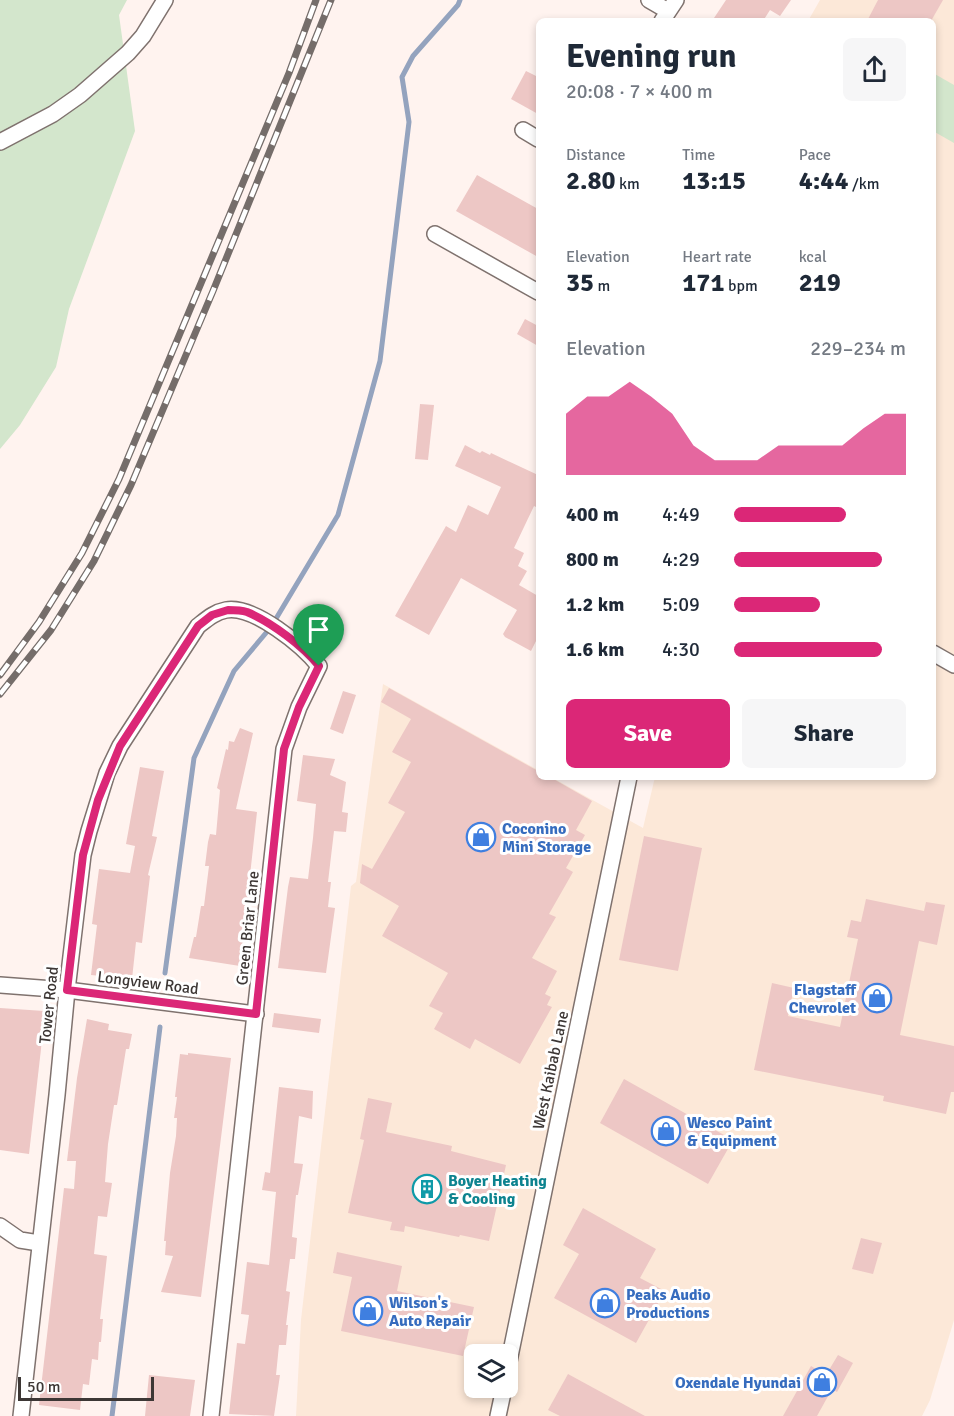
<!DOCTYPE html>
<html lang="en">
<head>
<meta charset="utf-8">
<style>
	:root { --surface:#fff; --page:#f6f6f7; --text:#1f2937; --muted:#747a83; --accent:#db2777 }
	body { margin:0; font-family:Signika,sans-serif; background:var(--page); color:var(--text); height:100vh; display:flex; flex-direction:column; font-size:22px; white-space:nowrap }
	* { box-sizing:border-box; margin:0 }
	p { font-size:20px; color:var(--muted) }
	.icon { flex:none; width:33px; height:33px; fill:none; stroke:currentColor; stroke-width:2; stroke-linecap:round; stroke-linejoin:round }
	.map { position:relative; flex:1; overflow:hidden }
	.side { position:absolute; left:536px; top:18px; width:400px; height:762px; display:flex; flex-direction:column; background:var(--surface); border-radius:9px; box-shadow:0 3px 9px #0003 }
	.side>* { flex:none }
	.fabs { position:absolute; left:464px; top:1344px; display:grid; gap:12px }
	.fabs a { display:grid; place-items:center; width:54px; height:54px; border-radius:9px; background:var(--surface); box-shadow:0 3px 9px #0003; font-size:30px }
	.scale { position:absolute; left:18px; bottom:15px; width:136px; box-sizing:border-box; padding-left:6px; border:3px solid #3d3735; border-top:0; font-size:16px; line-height:21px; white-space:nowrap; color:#3d3735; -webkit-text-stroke:4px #fff; paint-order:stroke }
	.pin { position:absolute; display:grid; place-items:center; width:51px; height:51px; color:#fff; margin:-62px -26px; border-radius:50% 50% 50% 0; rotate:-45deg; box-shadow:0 0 6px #0007 }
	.pin .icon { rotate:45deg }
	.round { display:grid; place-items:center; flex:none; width:63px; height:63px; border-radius:9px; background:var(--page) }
	.summary { display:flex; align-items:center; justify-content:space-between; height:102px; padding:0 30px }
	h1 { font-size:33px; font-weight:700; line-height:45px }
	.stats { display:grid; grid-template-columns:repeat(3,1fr); gap:9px; height:102px; padding:6px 30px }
	.stats div { display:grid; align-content:center }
	.stats b { font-size:26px; font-weight:700 }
	.stats small { font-size:16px; font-weight:400 }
	.stats p { font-size:16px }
	.chart { height:168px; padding:12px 30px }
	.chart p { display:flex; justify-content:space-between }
	.chart svg { width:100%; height:108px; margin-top:6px; fill:var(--accent); opacity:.7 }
	.button { display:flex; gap:12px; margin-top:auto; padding:12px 30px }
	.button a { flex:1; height:69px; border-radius:9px; background:var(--accent); color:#fff; font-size:24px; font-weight:700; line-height:69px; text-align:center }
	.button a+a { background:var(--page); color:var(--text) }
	ul { padding:0 30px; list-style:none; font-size:20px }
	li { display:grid; grid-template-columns:96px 72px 1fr; align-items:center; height:45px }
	li i { height:15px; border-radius:8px; background:var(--accent) }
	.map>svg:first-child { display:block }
	.commercial { fill:#fce8d8; fill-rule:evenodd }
	.green { fill:#d3e6cc }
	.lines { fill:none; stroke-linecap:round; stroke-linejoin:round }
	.stream { stroke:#94a3be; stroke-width:5 }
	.building { fill:#edc7c5 }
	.street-casing { stroke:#7f726e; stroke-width:18 }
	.street { stroke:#fff; stroke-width:15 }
	.rail-casing { stroke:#756d6a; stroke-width:7 }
	.rail { stroke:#fff; stroke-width:4.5; stroke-dasharray:14; stroke-linecap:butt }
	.route-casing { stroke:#fff; stroke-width:12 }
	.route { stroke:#db2777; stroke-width:8 }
	.labels { text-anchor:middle; stroke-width:6; stroke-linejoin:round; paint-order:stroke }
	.shop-label { font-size:16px; font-weight:bold; fill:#366cbe; stroke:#fff; text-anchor:start }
	.street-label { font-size:16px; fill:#3d3735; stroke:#fff }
	.culture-label { font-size:16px; font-weight:bold; fill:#0d838f; stroke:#fff; text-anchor:start }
</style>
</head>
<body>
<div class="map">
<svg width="954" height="1416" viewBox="0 0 954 1416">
	<rect width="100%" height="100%" fill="#fff3ef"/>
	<path class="commercial" d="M820 0H954V1320L930 1400 922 1416H296L301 1320 351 886 356 882 383 684 538 770V777H551L643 828 655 777H933V21H808ZM474 1354H507V1388H474Z"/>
	<g class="green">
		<path d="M0 0H127L119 15 135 131 69 309 56 367 20 425 0 449Z"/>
		<path d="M933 73 954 85V143L933 131Z"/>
	</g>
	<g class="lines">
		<g class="stream">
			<path d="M165 973 194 758 234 671 271 627 338 515 380 361 409 122 402 77 413 56 458 5 460 0"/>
			<path d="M112 1416 160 1027"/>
		</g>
	</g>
	<g class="building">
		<path d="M726 0H791L780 16 770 10 763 21H712Z"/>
		<path d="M878 0H943L931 21H867Z"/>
		<path d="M526 71 538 77V114L511 99Z"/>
		<path d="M477 175 538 209V257L456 211Z"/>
		<path d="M525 319 538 326V346L517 334Z"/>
		<path d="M420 404 434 405 428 460 415 459Z"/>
		<path d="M465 445 480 453 482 451 490 455 491 453 538 475V508L534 506 514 548 524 553 518 566 527 571 519 585 538 596V637L531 651 505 637 503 634 517 610 461 578 429 635 395 616 446 526 456 532 468 505 488 515 501 487 455 466Z"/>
		<path d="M389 688 538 771V777H550L592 801 576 830 585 835 566 868 573 872 549 914 556 917 532 958 557 971 545 994 551 997 547 1005 552 1007 520 1064 475 1039 470 1049 434 1029 443 1013 429 1006 448 973 382 936 399 906 360 883 362 864 372 869 405 812 388 803 411 762 392 752 411 719 381 702Z"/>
		<path d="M343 691 356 695 343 734 330 729Z"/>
		<path d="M240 728 253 733 236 809 257 812 240 966 189 958 194 937H196L201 906H204L209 866H205L208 842 210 834 216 835 220 790 217 788 226 749 228 750 229 741 234 742Z"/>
		<path d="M303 755 335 759 330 775 346 782 342 812 348 813 346 832 334 831 328 882H331L328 907 335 908 326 973 278 968 288 887 290 877 308 879 313 838 316 804 297 801Z"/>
		<path d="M140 767 164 771 152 836 157 837 148 875 150 876 142 943 136 942 132 979 91 975 97 925 92 924 99 869 130 873 135 846 126 844Z"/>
		<path d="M644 836 702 848 678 971 619 960Z"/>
		<path d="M866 899 924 911 926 902 945 905 937 945 919 941 900 1035 954 1046V1092H951L946 1114 883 1101 884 1096 754 1070 772 983 794 988 788 1016 840 1027 858 939 847 937 851 920 861 922Z"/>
		<path d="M0 1008 44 1011 41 1049 29 1154 0 1150Z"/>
		<path d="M274 1013 321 1019 319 1033 272 1027Z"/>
		<path d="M87 1019 109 1024 108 1030 132 1034 129 1049H126L117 1105H114L108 1144 105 1182 112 1183 107 1217 98 1216 94 1254 107 1256 100 1319H103L101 1342H99L98 1360 92 1359 89 1385 83 1384 80 1410 39 1405 64 1188 74 1189 76 1161H67L77 1078Z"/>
		<path d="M188 1053 231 1058 201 1297 161 1292 173 1256 165 1255 166 1241H164L170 1173 176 1136 177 1118H174L177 1097H175L180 1054 188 1055Z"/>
		<path d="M624 1079 733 1140 708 1184 600 1123Z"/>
		<path d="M279 1087 313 1091 312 1119 299 1116 294 1163 303 1164 298 1195H296L292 1237 297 1238 295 1259H290L286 1291 290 1292 286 1325H288L286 1345H279L276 1375H280L274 1416 229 1414 237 1343 245 1344 249 1315 241 1314 247 1262 269 1265 276 1192 262 1190 265 1172 270 1173Z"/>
		<path d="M368 1098 392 1103 386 1132 452 1146 451 1151 506 1165 489 1241 460 1235 459 1237 405 1226 404 1232 390 1230 392 1222 348 1213 364 1140 360 1139Z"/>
		<path d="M583 1208 656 1249 640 1278 665 1291 636 1343 554 1298 579 1254 563 1245Z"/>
		<path d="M861 1238 882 1243 873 1274 852 1269Z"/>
		<path d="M337 1252 402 1266 397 1291 474 1307 463 1356 341 1331 352 1277 333 1273Z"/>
		<path d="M838 1355 853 1363 837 1392 832 1389 817 1416H783L811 1366 826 1375Z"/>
		<path d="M568 1374 645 1416H560L548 1410Z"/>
		<path d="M149 1375 195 1380 190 1416H145Z"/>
	</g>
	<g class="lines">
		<g class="street-casing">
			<g id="street">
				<path d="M649 0 668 11"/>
				<path d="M662 21 676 0"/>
				<path d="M523 130 538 139"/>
				<path d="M0 142 53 114 80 95 128 53 143 36 165 0"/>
				<path d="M435 234 538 292"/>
				<path d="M933 653 954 665"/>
				<path d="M0 985 67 990 256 1014"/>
				<path d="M0 1226 20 1240 39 1243"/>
				<path d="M507 1371 629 777"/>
				<path d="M21 1416 57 1095 67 990 83 855 89 831 107 773 120 746 198 626C207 619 215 612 226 610 254 605 303 646 319 666L299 707 284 749 211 1416"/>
				<path d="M498 1416 504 1388"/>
			</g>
		</g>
		<use href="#street" class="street"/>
		<g class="rail-casing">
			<g id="rail">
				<path d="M0 675 39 622 82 553 119 479 289 73 316 0"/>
				<path d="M0 694 51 630 94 561 131 485 213 291 331 0"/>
			</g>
		</g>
		<use href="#rail" class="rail"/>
	</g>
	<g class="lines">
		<g class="route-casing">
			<path id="route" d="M228 610C234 610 241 610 247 612 271 622 303 646 319 666L299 707 284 749 256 1014 67 990 83 855 98 800 120 746 198 626 212 615Z"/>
		</g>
		<use href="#route" class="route"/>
	</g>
	<defs>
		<g id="shop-ring" transform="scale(1.5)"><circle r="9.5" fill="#fff" stroke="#3f7fe0" stroke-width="1.5"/><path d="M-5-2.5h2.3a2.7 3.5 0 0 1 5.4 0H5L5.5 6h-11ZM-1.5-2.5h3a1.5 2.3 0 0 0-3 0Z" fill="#3f7fe0"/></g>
		<g id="building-ring" transform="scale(1.5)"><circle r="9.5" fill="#fff" stroke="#0f9aa8" stroke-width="1.5"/><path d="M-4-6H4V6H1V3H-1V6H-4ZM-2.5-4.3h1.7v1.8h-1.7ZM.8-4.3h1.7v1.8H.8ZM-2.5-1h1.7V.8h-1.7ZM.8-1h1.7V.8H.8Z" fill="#0f9aa8"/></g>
	</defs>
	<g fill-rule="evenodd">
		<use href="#shop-ring" x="481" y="837"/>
		<use href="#shop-ring" x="877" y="998"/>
		<use href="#shop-ring" x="666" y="1131"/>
		<use href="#building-ring" x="427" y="1189"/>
		<use href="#shop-ring" x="605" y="1303"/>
		<use href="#shop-ring" x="368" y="1311"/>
		<use href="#shop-ring" x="822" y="1382"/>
	</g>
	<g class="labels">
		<g class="shop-label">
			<text x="502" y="834">Coconino<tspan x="502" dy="18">Mini Storage</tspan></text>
			<text x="856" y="995" text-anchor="end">Flagstaff<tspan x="856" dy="18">Chevrolet</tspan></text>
			<text x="687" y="1128">Wesco Paint<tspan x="687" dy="18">&amp; Equipment</tspan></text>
			<text x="626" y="1300">Peaks Audio<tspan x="626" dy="18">Productions</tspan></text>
			<text x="389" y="1308">Wilson's<tspan x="389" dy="18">Auto Repair</tspan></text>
			<text x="801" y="1388" text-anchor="end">Oxendale Hyundai</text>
		</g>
		<g class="street-label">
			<text transform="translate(247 928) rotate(-84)" y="6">Green Briar Lane</text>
			<text transform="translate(148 982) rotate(7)" y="6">Longview Road</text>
			<text transform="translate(48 1005) rotate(-84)" y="6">Tower Road</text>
			<text transform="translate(550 1070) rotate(-78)" y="6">West Kaibab Lane</text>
		</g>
		<g class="culture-label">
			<text x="448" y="1186">Boyer Heating<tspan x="448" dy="18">&amp; Cooling</tspan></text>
		</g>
	</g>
</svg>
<div class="fabs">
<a><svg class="icon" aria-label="layers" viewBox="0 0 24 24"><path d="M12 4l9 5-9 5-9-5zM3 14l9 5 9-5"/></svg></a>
</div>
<div class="scale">50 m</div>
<div class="pin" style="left:319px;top:666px;background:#1e9e55"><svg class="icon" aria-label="arrive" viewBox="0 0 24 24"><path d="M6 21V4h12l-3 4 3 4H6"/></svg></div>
<section class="side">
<div class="summary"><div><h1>Evening run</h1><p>20:08 · 7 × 400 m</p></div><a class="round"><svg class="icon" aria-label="share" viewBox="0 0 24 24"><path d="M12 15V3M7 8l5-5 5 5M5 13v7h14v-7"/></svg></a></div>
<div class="stats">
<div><p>Distance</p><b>2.80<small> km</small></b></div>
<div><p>Time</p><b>13:15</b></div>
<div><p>Pace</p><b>4:44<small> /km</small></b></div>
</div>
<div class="stats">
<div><p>Elevation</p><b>35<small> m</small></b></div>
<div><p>Heart rate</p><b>171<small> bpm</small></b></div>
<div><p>kcal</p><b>219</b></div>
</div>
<div class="chart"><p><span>Elevation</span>229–234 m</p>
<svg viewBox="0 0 160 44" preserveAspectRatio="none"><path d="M0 44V19L10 12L20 12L30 6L40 12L50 19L60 32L70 38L80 38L90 38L100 32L110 32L120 32L130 32L140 25L150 19L160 19V44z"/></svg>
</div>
<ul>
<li><b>400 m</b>4:49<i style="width:65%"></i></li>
<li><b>800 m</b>4:29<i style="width:86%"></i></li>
<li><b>1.2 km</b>5:09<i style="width:50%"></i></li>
<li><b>1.6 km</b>4:30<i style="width:86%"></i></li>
</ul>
<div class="button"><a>Save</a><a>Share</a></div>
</section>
</div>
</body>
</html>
